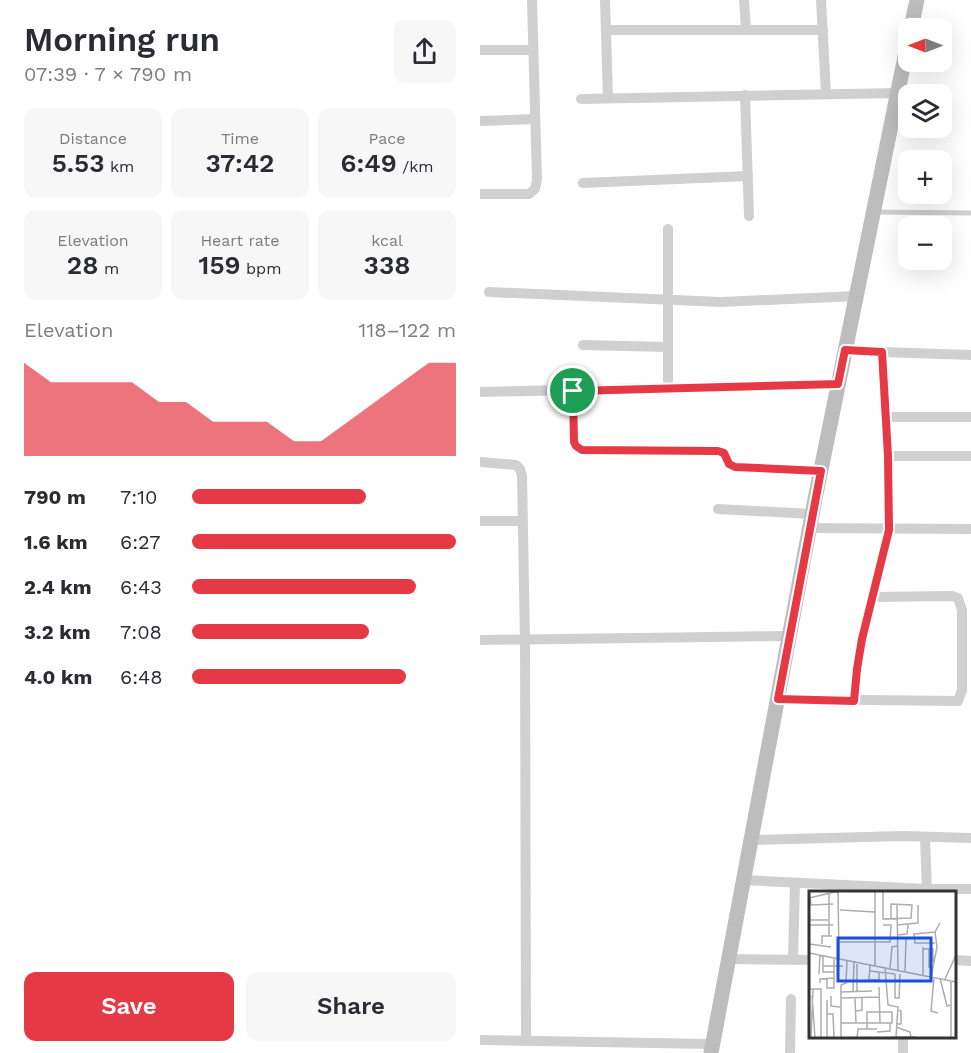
<!DOCTYPE html>
<html lang="en">
<head>
<meta charset="utf-8">
<style>
	:root { --surface:#fff; --page:#f7f7f7; --text:#2b2b33; --muted:#7c7c81; --accent:#e63946 }
	body { margin:0; font-family:"Work Sans",sans-serif; background:var(--page); color:var(--text); height:100vh; display:flex; flex-direction:column; font-size:22px; white-space:nowrap }
	* { box-sizing:border-box; margin:0 }
	p { font-size:20px; color:var(--muted) }
	.icon { flex:none; width:33px; height:33px; fill:none; stroke:currentColor; stroke-width:2; stroke-linecap:round; stroke-linejoin:round }
	.map { position:relative; flex:1; overflow:hidden }
	.panel { display:flex; flex-direction:column; background:var(--surface); width:480px }
	.panel>* { flex:none }
	.needle { width:39px; rotate:270deg }
	.controls { position:absolute; left:418px; top:18px; display:grid; gap:12px }
	.controls a { display:grid; place-items:center; width:54px; height:54px; border-radius:12px; background:var(--surface); box-shadow:0 6px 24px #0002; font-size:30px }
	.pin { position:absolute; display:grid; place-items:center; width:51px; height:51px; color:#fff; margin:-26px; border:3px solid #fff; border-radius:50%; box-shadow:0 2px 6px #0007 }
	.round { display:grid; place-items:center; flex:none; width:63px; height:63px; border-radius:12px; background:var(--page) }
	.summary { display:flex; align-items:center; justify-content:space-between; height:102px; padding:0 24px }
	h1 { font-size:33px; font-weight:600; line-height:45px }
	.stats { display:grid; grid-template-columns:repeat(3,1fr); gap:9px; height:102px; padding:6px 24px }
	.stats div { display:grid; align-content:center; border-radius:12px; background:var(--page); text-align:center }
	.stats b { font-size:26px; font-weight:600 }
	.stats small { font-size:16px; font-weight:400 }
	.stats p { font-size:16px }
	.chart { height:168px; padding:12px 24px }
	.chart p { display:flex; justify-content:space-between }
	.chart svg { width:100%; height:108px; margin-top:6px; fill:var(--accent); opacity:.7 }
	.action { display:flex; gap:12px; margin-top:auto; padding:12px 24px }
	.action a { flex:1; height:69px; border-radius:12px; background:var(--accent); color:#fff; font-size:24px; font-weight:600; line-height:69px; text-align:center }
	.action a+a { background:var(--page); color:var(--text) }
	ul { padding:0 24px; list-style:none; font-size:20px }
	li { display:grid; grid-template-columns:96px 72px 1fr; align-items:center; height:45px }
	li i { height:15px; border-radius:8px; background:var(--accent) }
	main { display:flex; flex:1; min-height:0 }
	.map>svg:first-child { display:block }
	.lines { fill:none; stroke-linecap:round; stroke-linejoin:round }
	.lane { stroke:#d0d0d0; stroke-width:5 }
	.street { stroke:#d0d0d0; stroke-width:10 }
	.secondary { stroke:#bdbdbd; stroke-width:15 }
	.route-casing { stroke:#fff; stroke-width:12 }
	.route { stroke:#e63946; stroke-width:8 }
	.inset-road { fill:none; stroke:#adadad; stroke-width:1.5 }
	.view { fill:#1d4ed8; fill-opacity:0.15; stroke:#1d4ed8; stroke-width:3 }
	.inset-edge { fill:none; stroke:#333; stroke-width:3 }
</style>
</head>
<body>
<main>
<section class="panel">
<div class="summary"><div><h1>Morning run</h1><p>07:39 · 7 × 790 m</p></div><a class="round"><svg class="icon" aria-label="share" viewBox="0 0 24 24"><path d="M12 15V3M7 8l5-5 5 5M5 13v7h14v-7"/></svg></a></div>
<div class="stats">
<div><p>Distance</p><b>5.53<small> km</small></b></div>
<div><p>Time</p><b>37:42</b></div>
<div><p>Pace</p><b>6:49<small> /km</small></b></div>
</div>
<div class="stats">
<div><p>Elevation</p><b>28<small> m</small></b></div>
<div><p>Heart rate</p><b>159<small> bpm</small></b></div>
<div><p>kcal</p><b>338</b></div>
</div>
<div class="chart"><p><span>Elevation</span>118–122 m</p>
<svg viewBox="0 0 160 44" preserveAspectRatio="none"><path d="M0 44V6L10 14L20 14L30 14L40 14L50 22L60 22L70 30L80 30L90 30L100 38L110 38L120 30L130 22L140 14L150 6L160 6V44z"/></svg>
</div>
<ul>
<li><b>790 m</b>7:10<i style="width:66%"></i></li>
<li><b>1.6 km</b>6:27<i style="width:100%"></i></li>
<li><b>2.4 km</b>6:43<i style="width:85%"></i></li>
<li><b>3.2 km</b>7:08<i style="width:67%"></i></li>
<li><b>4.0 km</b>6:48<i style="width:81%"></i></li>
</ul>
<div class="action"><a>Save</a><a>Share</a></div>
</section>
<div class="map">
<svg width="491" height="1053" viewBox="0 0 491 1053">
	<rect width="100%" height="100%" fill="#fff"/>
	<g class="lines">
		<path class="lane" d="M395 212 491 213"/>
		<g class="street">
			<path d="M125 0 128 98"/>
			<path d="M264 0 266 30"/>
			<path d="M341 0 346 94"/>
			<path d="M126 30H343"/>
			<path d="M0 50H53"/>
			<path d="M265 95 269 216"/>
			<path d="M101 99 418 93"/>
			<path d="M0 121 55 119"/>
			<path d="M103 183 268 176"/>
			<path d="M0 194H49L55 189 57 180 52 0"/>
			<path d="M188 229V388"/>
			<path d="M9 292 241 302 376 296"/>
			<path d="M103 345 188 347"/>
			<path d="M365 349 402 352 408 456 409 530 382 639 377 669 374 701"/>
			<path d="M402 352 491 355"/>
			<path d="M93 391 94 442 96 446 102 450 238 451 244 453 249 464 255 467 341 472"/>
			<path d="M0 392 358 384"/>
			<path d="M405 417H491"/>
			<path d="M408 456H491"/>
			<path d="M0 462 36 465 40 469 42 476 45 640 46 1041"/>
			<path d="M238 509 332 514"/>
			<path d="M0 521H43"/>
			<path d="M330 528 491 529"/>
			<path d="M0 640 310 636"/>
			<path d="M298 699 478 701 482 690V610L478 598 472 596 393 597"/>
			<path d="M445 837 447 892"/>
			<path d="M272 840 423 836 491 838"/>
			<path d="M264 880 447 889H491"/>
			<path d="M249 959 331 960"/>
			<path d="M313 960 315 883"/>
			<path d="M475 960 491 961"/>
			<path d="M423 1036V1053"/>
			<path d="M0 1040 232 1044"/>
			<path d="M310 1053 311 999"/>
		</g>
		<g class="secondary">
			<path d="M431 28 437 0"/>
			<path d="M231 1053 335 499 429 37"/>
		</g>
	</g>
	<g class="lines">
		<g class="route-casing">
			<path id="route" d="M365 350 402 352 408 456 409 530 382 639 377 669 374 701 298 699 341 471 255 467 249 464 244 453 238 451 102 450 96 446 94 442 93 391 358 384Z"/>
		</g>
		<use href="#route" class="route"/>
	</g>
	<g transform="translate(329 891)">
		<rect width="147" height="147" fill="#fff"/>
		<path class="inset-road" d="M29 0 30 68M74 0V28L102 27 103 14 82 13V28M0 7 30 0M1 7 2 14 24 13M88 13 89 79M31 19 66 21M0 29H19M0 34H24M88 34 109 32V14M126 41 105 43 106 52H126M88 44 98 43 99 34M20 45V3M30 51H81L82 34H74M0 53 22 56M13 53V45H23M114 56V84M114 58H124V70L120 71M120 58V77M0 62 147 91M14 65V81H25M48 71V101M61 73 60 89H70V82M66 74V0M14 75H34M81 77 83 56 88 55M61 80 86 83M96 80 97 48M10 83 11 64M86 83V107H90L91 83M122 86 128 56 126 41 131 32M125 86 122 120 129 122M18 87V97H25V67M131 87 138 115 142 114M136 88 147 64M142 90V147M11 92V88L25 87M70 96 71 132M0 98H12V147M32 101 63 100M44 101 45 70M3 104 6 147M22 105V115L31 116M32 107 70 106M46 107 47 132M18 109V147M47 120 53 119V107M18 123H24L25 147M32 132H83V121H58V138M87 133H92V120L88 119M87 136 101 141 102 146M68 141 81 140V132M87 146H107M2 147 4 98M32 147V94L37 92 38 69M48 147 49 138H68M75 147 87 146 89 116 79 114 76 76"/>
		<path class="view" d="M29 47H122V90H29Z"/>
		<rect width="147" height="147" class="inset-edge"/>
	</g>
</svg>
<div class="controls">
<a><svg class="needle" viewBox="-14 -14 28 28"><path d="M0-13l5 13h-10z" fill="#e53935"/><path d="M0 13l5-13h-10z" fill="#7c7c81"/></svg></a>
<a><svg class="icon" aria-label="layers" viewBox="0 0 24 24"><path d="M12 4l9 5-9 5-9-5zM3 14l9 5 9-5"/></svg></a>
<a>+</a>
<a>−</a>
</div>
<div class="pin" style="left:93px;top:391px;background:#1e9e55"><svg class="icon" aria-label="arrive" viewBox="0 0 24 24"><path d="M6 21V4h12l-3 4 3 4H6"/></svg></div>
</div>
</main>
</body>
</html>
